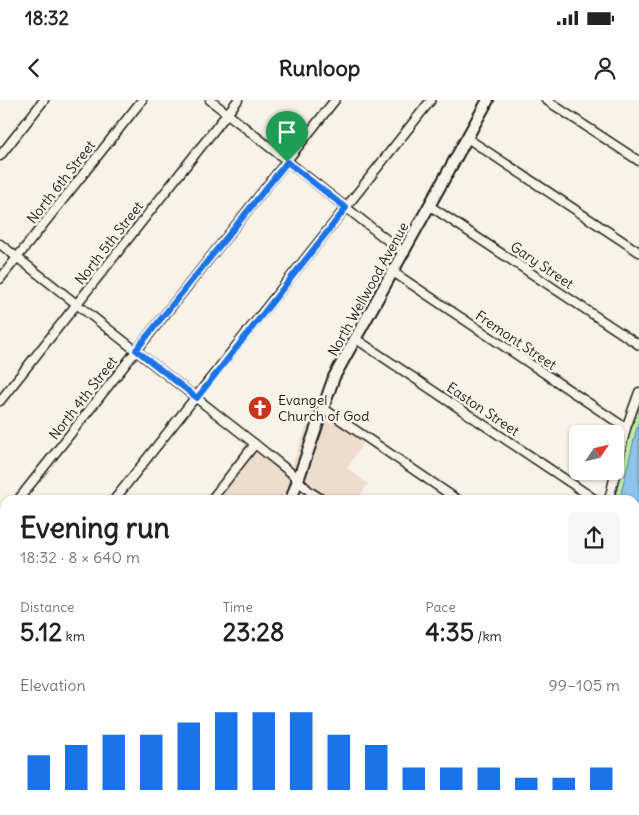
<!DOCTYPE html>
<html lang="en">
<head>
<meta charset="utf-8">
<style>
	:root { --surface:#fff; --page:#f6f6f6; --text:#222; --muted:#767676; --accent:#1a73e8 }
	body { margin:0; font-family:Delius,sans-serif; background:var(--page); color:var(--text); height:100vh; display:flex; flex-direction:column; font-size:19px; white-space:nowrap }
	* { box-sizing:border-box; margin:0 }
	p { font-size:16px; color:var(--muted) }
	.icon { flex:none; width:28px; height:28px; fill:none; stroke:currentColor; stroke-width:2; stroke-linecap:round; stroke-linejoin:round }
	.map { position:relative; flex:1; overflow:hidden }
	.sheet { position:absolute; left:0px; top:395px; width:640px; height:320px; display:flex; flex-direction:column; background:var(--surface); border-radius:15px 15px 0 0; box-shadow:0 1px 4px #0004 }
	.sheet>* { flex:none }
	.needle { width:32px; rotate:55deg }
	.buttons { position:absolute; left:569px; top:325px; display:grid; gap:10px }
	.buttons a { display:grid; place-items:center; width:55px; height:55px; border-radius:8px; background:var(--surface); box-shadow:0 1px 4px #0004; font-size:25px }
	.pin { position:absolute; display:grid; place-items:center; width:42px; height:42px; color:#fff; margin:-51px -21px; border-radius:50% 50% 50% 0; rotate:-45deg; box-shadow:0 0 5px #0007 }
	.pin .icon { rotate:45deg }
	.round { display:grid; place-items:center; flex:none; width:52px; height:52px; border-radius:8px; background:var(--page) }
	.overview { display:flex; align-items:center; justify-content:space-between; height:85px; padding:0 20px }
	h1 { font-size:28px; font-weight:700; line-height:38px }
	.stats { display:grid; grid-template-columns:repeat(3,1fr); gap:8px; height:85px; padding:5px 20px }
	.stats div { display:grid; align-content:center }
	.stats b { font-size:25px; font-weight:700 }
	.stats small { font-size:14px; font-weight:400 }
	.stats p { font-size:14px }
	.chart { height:140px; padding:10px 20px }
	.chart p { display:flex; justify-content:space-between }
	.chart svg { width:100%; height:90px; margin-top:5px; stroke:var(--accent); stroke-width:6 }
	.status { display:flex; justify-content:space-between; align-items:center; height:35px; padding:0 25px; background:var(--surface); direction:ltr }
	.status svg { height:14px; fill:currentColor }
	header { display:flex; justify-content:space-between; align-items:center; height:65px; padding:0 20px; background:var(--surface); font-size:22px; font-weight:700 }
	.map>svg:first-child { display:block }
	.built { fill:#eedccd }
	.green { fill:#c0eca8; stroke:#6e8462 }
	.water { fill:#8ec3eb; stroke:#608098 }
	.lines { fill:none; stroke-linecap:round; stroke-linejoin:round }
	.stream { stroke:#608098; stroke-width:2 }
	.minor-casing { stroke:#1c1c1c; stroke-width:11 }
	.major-casing { stroke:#1c1c1c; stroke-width:14 }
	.minor { stroke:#f7f3e8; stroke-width:8 }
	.major { stroke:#f7f3e8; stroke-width:10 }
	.rail-casing { stroke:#1c1c1c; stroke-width:4 }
	.rail { stroke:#f7f3e8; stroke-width:2; stroke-dasharray:5.5; stroke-linecap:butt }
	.route-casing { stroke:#fff; stroke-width:10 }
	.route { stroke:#1a73e8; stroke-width:6 }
	.labels { text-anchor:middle; stroke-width:5; stroke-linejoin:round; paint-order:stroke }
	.street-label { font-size:14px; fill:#1c1c1c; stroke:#f7f3e8 }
	.poi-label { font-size:14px; fill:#1c1c1c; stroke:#f7f3e8; text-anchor:start }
</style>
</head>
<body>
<div class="status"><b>18:32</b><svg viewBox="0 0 49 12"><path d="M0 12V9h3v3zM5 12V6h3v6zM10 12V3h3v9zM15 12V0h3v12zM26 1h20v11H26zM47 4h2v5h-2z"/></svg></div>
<header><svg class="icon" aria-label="back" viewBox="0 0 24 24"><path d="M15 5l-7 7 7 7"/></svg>Runloop<svg class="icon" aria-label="person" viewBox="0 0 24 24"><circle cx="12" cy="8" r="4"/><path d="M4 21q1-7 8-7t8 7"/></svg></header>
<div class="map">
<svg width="639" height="715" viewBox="0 0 639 715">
	<rect width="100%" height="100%" fill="#f7f3e8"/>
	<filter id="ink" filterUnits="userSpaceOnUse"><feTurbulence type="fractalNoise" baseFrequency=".02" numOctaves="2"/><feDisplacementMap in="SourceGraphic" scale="10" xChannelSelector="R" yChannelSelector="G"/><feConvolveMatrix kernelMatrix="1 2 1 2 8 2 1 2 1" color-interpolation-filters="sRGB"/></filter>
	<g filter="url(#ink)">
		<g class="built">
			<path d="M316 300 366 339 347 368 368 384 357 400H205L248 342 289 374Z"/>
			<path d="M109 710H533L532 715H108Z"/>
		</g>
		<g class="green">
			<path d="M639 298V453L635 452V400H614L619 373Z"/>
			<path d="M635 676 639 677V693L634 715H621L622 710H635Z"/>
		</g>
		<path class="water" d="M639 319V408L635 407V400H622L620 397Z"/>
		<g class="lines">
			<g class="stream">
				<path d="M635 682 638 670"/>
				<path d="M627 715 628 710"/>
			</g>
			<g class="minor-casing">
				<g id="minor">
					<path d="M210 0 396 147 405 152"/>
					<path d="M546 0 639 61"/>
					<path d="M467 38 639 152"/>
					<path d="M0 56 44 0"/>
					<path d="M430 106 639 245"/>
					<path d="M0 144 255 344 290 372 309 391 323 400"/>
					<path d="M393 172 626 328"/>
					<path d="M0 179 142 0"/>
					<path d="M356 239 596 400"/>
					<path d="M0 301 238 0"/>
					<path d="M323 308 458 400"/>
					<path d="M18 400 335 0"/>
					<path d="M114 400 431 0"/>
					<path d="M211 400 255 344"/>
					<path d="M609 400 626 328 639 292"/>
					<path d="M0 423 5 417"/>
					<path d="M0 456 5 460"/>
					<path d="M635 459 639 460"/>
					<path d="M0 549 5 543"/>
					<path d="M635 607 639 591"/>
					<path d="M635 657 639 661"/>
					<path d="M379 710 386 715"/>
					<path d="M24 715 25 710"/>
					<path d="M106 715 107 710"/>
					<path d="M280 715 281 710"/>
					<path d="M367 715 370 710"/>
					<path d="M534 715 535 710"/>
				</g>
			</g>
			<g class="major-casing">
				<g id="major">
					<path d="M291 400 334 277 488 0"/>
					<path d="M0 499 5 503"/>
					<path d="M315 710 322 715"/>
					<path d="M192 714 197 710"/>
				</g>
			</g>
			<use href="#minor" class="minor"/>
			<use href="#major" class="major"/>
			<g class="rail-casing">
				<g id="rail">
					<path d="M0 476 5 479"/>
					<path d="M354 710 362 715"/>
				</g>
			</g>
			<use href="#rail" class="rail"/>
		</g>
	</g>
	<g class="lines" filter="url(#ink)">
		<g class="route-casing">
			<path id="route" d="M287 62 346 108 197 298 136 250Z"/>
		</g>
		<use href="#route" class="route"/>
	</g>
	<defs>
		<g id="church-disc" transform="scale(1.25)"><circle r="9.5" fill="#c8321e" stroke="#f7f3e8"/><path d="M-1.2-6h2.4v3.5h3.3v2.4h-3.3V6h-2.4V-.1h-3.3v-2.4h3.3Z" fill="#fff"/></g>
	</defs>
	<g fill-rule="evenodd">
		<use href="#church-disc" x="260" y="308"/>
	</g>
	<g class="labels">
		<g class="street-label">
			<text transform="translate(61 82) rotate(-52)" y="5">North 6th Street</text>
			<text transform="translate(109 143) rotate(-52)" y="5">North 5th Street</text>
			<text transform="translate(542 165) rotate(34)" y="5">Gary Street</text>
			<text transform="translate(368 189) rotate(-61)" y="5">North Wellwood Avenue</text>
			<text transform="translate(516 240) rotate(34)" y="5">Fremont Street</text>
			<text transform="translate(83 298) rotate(-52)" y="5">North 4th Street</text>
			<text transform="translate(483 309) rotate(34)" y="5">Easton Street</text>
		</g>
		<g class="poi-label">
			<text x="278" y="305">Evangel<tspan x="278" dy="16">Church of God</tspan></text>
		</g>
	</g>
</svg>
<div class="buttons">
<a><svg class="needle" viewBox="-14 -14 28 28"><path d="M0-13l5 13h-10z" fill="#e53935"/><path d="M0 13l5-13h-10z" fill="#767676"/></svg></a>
</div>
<div class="pin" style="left:287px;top:62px;background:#1e9e55"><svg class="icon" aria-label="arrive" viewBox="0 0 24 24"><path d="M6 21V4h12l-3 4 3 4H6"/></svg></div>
<section class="sheet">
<div class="overview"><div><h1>Evening run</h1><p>18:32 · 8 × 640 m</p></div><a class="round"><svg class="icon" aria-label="share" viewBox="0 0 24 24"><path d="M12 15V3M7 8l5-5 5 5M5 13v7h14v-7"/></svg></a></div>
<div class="stats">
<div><p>Distance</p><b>5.12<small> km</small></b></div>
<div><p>Time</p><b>23:28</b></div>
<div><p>Pace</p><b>4:35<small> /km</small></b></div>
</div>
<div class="chart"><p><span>Elevation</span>99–105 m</p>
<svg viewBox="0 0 160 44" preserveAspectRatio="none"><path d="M5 44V27M15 44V22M25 44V17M35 44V17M45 44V11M55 44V6M65 44V6M75 44V6M85 44V17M95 44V22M105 44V33M115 44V33M125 44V33M135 44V38M145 44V38M155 44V33"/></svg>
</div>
</section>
</div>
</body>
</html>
